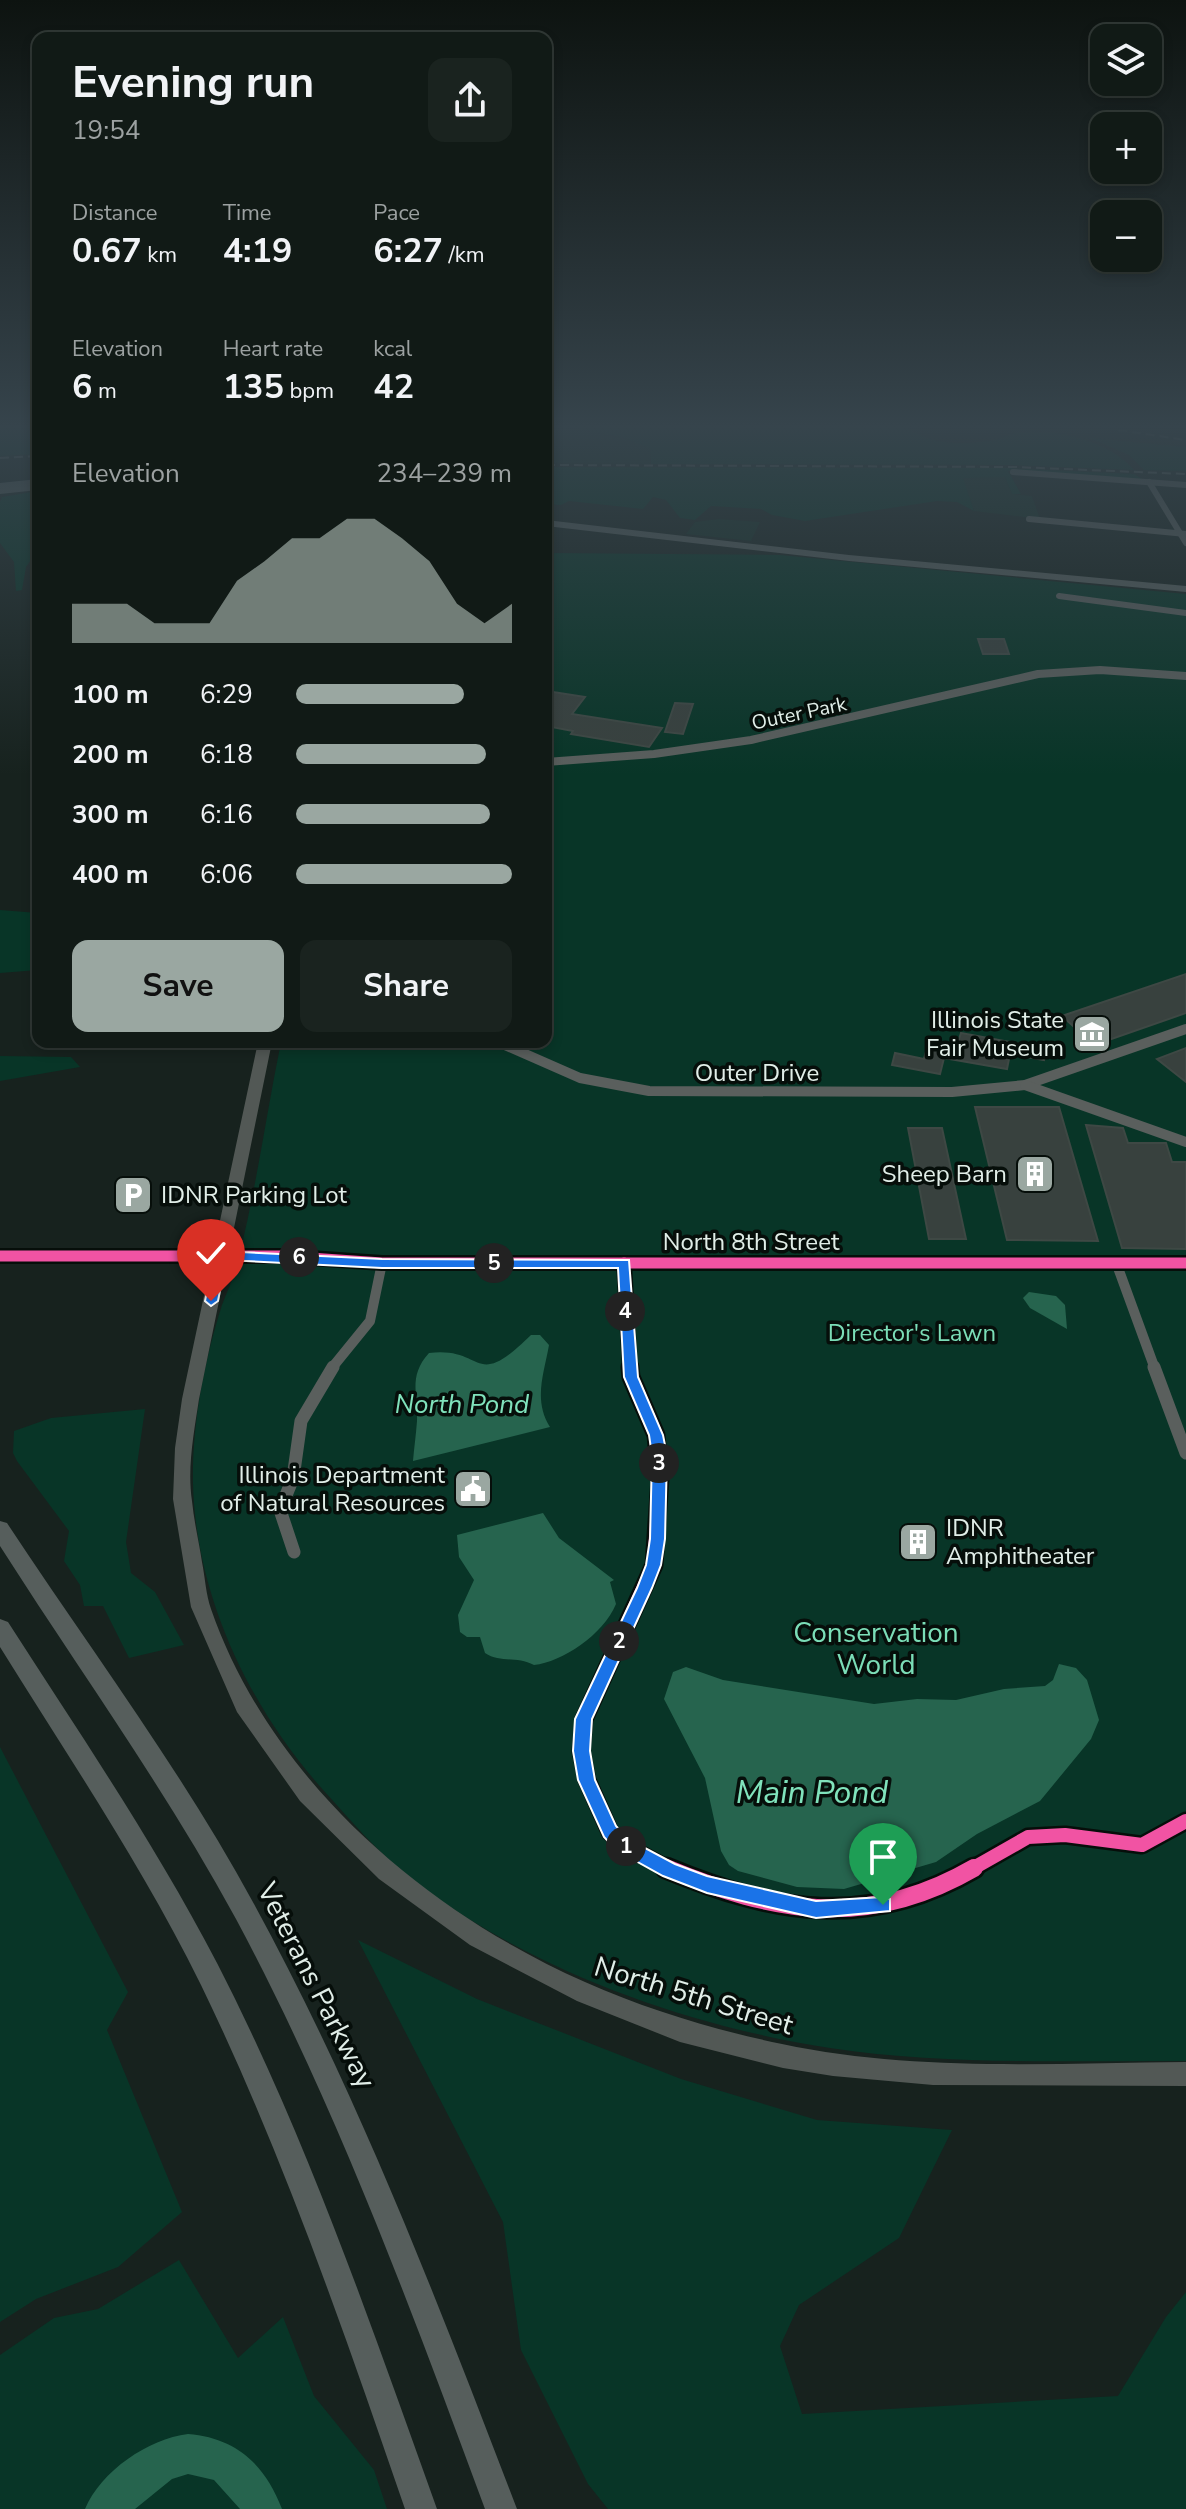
<!DOCTYPE html>
<html lang="en">
<head>
<meta charset="utf-8">
<style>
	:root { --surface:#111a16; --page:#1a231f; --text:#f1f3f6; --muted:#9ca1a1; --line:#303835; --accent:#9aa7a1 }
	body { margin:0; font-family:"Nunito Sans",sans-serif; background:var(--page); color:var(--text); height:100vh; display:flex; flex-direction:column; font-size:30px; white-space:nowrap }
	* { box-sizing:border-box; margin:0 }
	p { font-size:26px; color:var(--muted) }
	.icon { flex:none; width:44px; height:44px; fill:none; stroke:currentColor; stroke-width:2; stroke-linecap:round; stroke-linejoin:round }
	.map { position:relative; flex:1; overflow:hidden }
	.side { position:absolute; left:32px; top:32px; width:520px; height:1016px; display:flex; flex-direction:column; background:var(--surface); border-radius:16px; box-shadow:0 4px 12px #0003,0 0 0 2px var(--line) }
	.side>* { flex:none }
	.fabs { position:absolute; left:1090px; top:24px; display:grid; gap:16px }
	.fabs a { display:grid; place-items:center; width:72px; height:72px; border-radius:16px; background:var(--surface); box-shadow:0 4px 12px #0003,0 0 0 2px var(--line); font-size:40px }
	.pin { position:absolute; display:grid; place-items:center; width:68px; height:68px; color:#fff; margin:-82px -34px; border-radius:50% 50% 50% 0; rotate:-45deg; box-shadow:0 0 8px #0007 }
	.pin .icon { rotate:45deg }
	.km { position:absolute; width:40px; height:40px; margin:-20px; border-radius:50%; background:#222; color:#fff; font-size:22px; line-height:40px; text-align:center }
	.round { display:grid; place-items:center; flex:none; width:84px; height:84px; border-radius:16px; background:var(--page) }
	.head { display:flex; align-items:center; justify-content:space-between; height:136px; padding:0 40px }
	h1 { font-size:44px; font-weight:700; line-height:60px }
	.stats { display:grid; grid-template-columns:repeat(3,1fr); gap:12px; height:136px; padding:8px 40px }
	.stats div { display:grid; align-content:center }
	.stats b { font-size:34px; font-weight:700 }
	.stats small { font-size:22px; font-weight:400 }
	.stats p { font-size:22px }
	.chart { height:224px; padding:16px 40px }
	.chart p { display:flex; justify-content:space-between }
	.chart svg { width:100%; height:144px; margin-top:8px; fill:var(--accent); opacity:.7 }
	.primary-button { display:flex; gap:16px; margin-top:auto; padding:16px 40px }
	.primary-button a { flex:1; height:92px; border-radius:16px; background:var(--accent); color:#111; font-size:32px; font-weight:700; line-height:92px; text-align:center }
	.primary-button a+a { background:var(--page); color:var(--text) }
	ul { padding:0 40px; list-style:none; font-size:26px }
	li { display:grid; grid-template-columns:128px 96px 1fr; align-items:center; height:60px }
	li i { height:20px; border-radius:10px; background:var(--accent) }
	.map>svg:first-child { display:block }
	.built { fill:#132e24 }
	.green { fill:#083527 }
	.water { fill:#26644e }
	.lines { fill:none; stroke-linecap:round; stroke-linejoin:round }
	.river { fill:#26644e; fill-rule:evenodd }
	.building { fill:#38413e; stroke:#3e4844; stroke-width:2 }
	.minor-far4 { stroke:#5a5f5d; stroke-width:6 }
	.minor-far3 { stroke:#5a5f5d; stroke-width:8 }
	.minor-far2 { stroke:#5a5f5d; stroke-width:10 }
	.minor-far1 { stroke:#5a5f5d; stroke-width:13 }
	.minor { stroke:#5a5f5d; stroke-width:17 }
	.tertiary { fill:#5a5f5d; fill-rule:evenodd }
	.secondary { fill:#525855; fill-rule:evenodd }
	.primary { fill:#58605e; fill-rule:evenodd }
	.trunk { fill:#565e5c; fill-rule:evenodd }
	.rail { stroke:#585f5d; stroke-width:2; stroke-dasharray:9 5; stroke-linecap:butt }
	.cycleway-far2-casing { stroke:#060e0a; stroke-width:16 }
	.cycleway-far1-casing { stroke:#060e0a; stroke-width:19 }
	.cycleway-casing { stroke:#060e0a; stroke-width:23 }
	.cycleway-far2 { stroke:#f153a3; stroke-width:11 }
	.cycleway-far1 { stroke:#f153a3; stroke-width:14 }
	.cycleway { stroke:#f153a3; stroke-width:18 }
	.route { fill:#1a73e8; stroke:#fff; stroke-width:2 }
	.labels { text-anchor:middle; stroke-width:7; stroke-linejoin:round; paint-order:stroke }
	.far-street-label { font-size:20px; fill:#e1eee8; stroke:#060e0a }
	.poi-label { font-size:24px; fill:#e1eee8; stroke:#060e0a; text-anchor:end }
	.street-label { font-size:24px; fill:#e1eee8; stroke:#060e0a }
	.park-label { font-size:24px; fill:#7bddb7; stroke:#060e0a }
	.water-label { font-size:26px; font-style:italic; fill:#80e3bc; stroke:#060e0a }
	.near-park-label { font-size:28px; fill:#7bddb7; stroke:#060e0a }
	.near-street-label { font-size:28px; fill:#e1eee8; stroke:#060e0a }
	.near-water-label { font-size:32px; font-style:italic; fill:#80e3bc; stroke:#060e0a }
</style>
</head>
<body>
<div class="map">
<svg width="1186" height="2509" viewBox="0 0 1186 2509">
	<rect width="100%" height="100%" fill="#17221e"/>
	<g class="built">
		<path d="M546 424 636 441 650 448V464L546 463Z"/>
		<path d="M962 477H1005L1012 494 1032 496 1040 519 974 511Z"/>
		<path d="M719 519 760 522 751 541 686 534 695 522Z"/>
	</g>
	<g class="green">
		<path d="M0 424H35L38 427V454L0 456Z"/>
		<path d="M555 424H898C912 431 923 438 938 441 954 444 979 443 995 440 1001 439 1006 435 1012 434 1050 426 1109 440 1134 470L1012 465 651 464 650 448 624 438Z"/>
		<path d="M1090 438 1186 447V471L1144 470 1129 455Z"/>
		<path d="M546 467 1007 468 1134 474 1142 479 1008 471 1021 494H1012L1005 477 963 478 974 511 957 502 937 501 805 521 772 515 761 509 711 506 695 520 680 518 666 500 653 497 643 509 569 501 561 505 546 504Z"/>
		<path d="M38 491V550L26 567 22 590 16 591 14 562 0 543V502L2 497Z"/>
		<path d="M546 553 780 555 1186 594V2061C1068 2060 947 2066 830 2048 689 2026 545 1975 428 1892 386 1862 351 1821 317 1783 246 1701 196 1593 193 1484 192 1424 204 1362 222 1305 227 1291 234 1278 237 1264 256 1192 266 1115 281 1042H546Z"/>
		<path d="M0 910 38 913V970L0 973Z"/>
		<path d="M0 1056 71 1057 80 1067 0 1081Z"/>
		<path d="M145 1409 126 1542 131 1573 155 1592 184 1645 129 1658 103 1606H84L80 1585 64 1561 69 1531 17 1461 13 1453 14 1431 51 1418Z"/>
		<path d="M0 1747 128 1992 107 2030 182 2212 118 2267 36 2299 0 2322Z"/>
		<path d="M358 1940 477 1999 681 2079 817 2120 952 2130 899 2238 799 2305 780 2346 802 2414 1118 2396 1166 2317 1186 2292V2509H608L588 2484 521 2350 503 2222Z"/>
		<path d="M179 2260 238 2358 283 2317 314 2396 374 2470 387 2509H0V2355L54 2318 98 2309Z"/>
	</g>
	<g class="water">
		<path d="M1029 1292 1056 1296 1065 1305 1067 1329 1030 1308 1023 1298Z"/>
		<path d="M531 1335H540L549 1345C544 1374 533 1400 550 1427L413 1461C414 1448 416 1435 417 1421 418 1394 408 1376 429 1353 486 1346 472 1393 531 1335Z"/>
		<path d="M543 1513 559 1538 614 1580 610 1582 616 1604C603 1635 562 1662 534 1665 517 1656 500 1663 485 1653L480 1637H467L460 1632 458 1615 474 1580 459 1557 457 1535Z"/>
		<path d="M1059 1664 1076 1668 1087 1680 1099 1720 1091 1739 1040 1801 977 1834 936 1862 844 1889 797 1887 738 1871 729 1865 721 1851 705 1778 664 1699 673 1672 686 1667 723 1680 874 1704 917 1699 956 1700 1004 1689 1045 1686 1053 1680Z"/>
	</g>
	<g class="lines">
		<path class="river" d="M188 2434C237 2438 265 2465 282 2509H240L214 2480 188 2474 172 2479 135 2509H85C101 2471 148 2439 188 2434Z"/>
	</g>
	<g class="building">
		<path d="M978 639H1004L1009 654H983Z"/>
		<path d="M553 692 585 697 572 714 662 728 649 747 571 734 573 731 546 726V700Z"/>
		<path d="M675 703 693 704 683 734 665 732Z"/>
		<path d="M1186 974V1013L1094 1045 1062 1016Z"/>
		<path d="M961 1033 1047 1049 1044 1060 1010 1054 1007 1069 944 1058 940 1074 892 1065 895 1053 924 1059 928 1044 956 1049Z"/>
		<path d="M1186 1048V1082L1157 1059Z"/>
		<path d="M975 1107H1059L1098 1241 1007 1240Z"/>
		<path d="M1086 1125 1123 1128 1128 1143H1166L1172 1162H1186V1249L1122 1248Z"/>
		<path d="M908 1128H942L966 1239H929Z"/>
	</g>
	<g class="lines">
		<g class="minor-far4">
			<path d="M1013 472 1186 485"/>
			<path d="M1149 482 1186 543"/>
			<path d="M1029 519 1186 534"/>
			<path d="M1059 596 1186 613"/>
		</g>
		<path class="minor-far3" d="M546 762 654 754 751 740 1038 674 1100 670 1186 676"/>
		<g class="minor-far2">
			<path d="M498 1042 580 1078 649 1091 952 1092 1025 1085 1186 1029"/>
			<path d="M1025 1085 1186 1142"/>
			<path d="M220 1256 382 1263H1186"/>
			<path d="M624 1263 630 1369"/>
			<path d="M1117 1265 1155 1369"/>
			<path d="M331 1369 370 1321 382 1263"/>
		</g>
		<g class="minor-far1">
			<path d="M630 1367 631 1377 656 1435 660 1479 654 1565 584 1719 581 1751 587 1780 610 1832 622 1844 670 1870"/>
			<path d="M1154 1367 1186 1453"/>
			<path d="M294 1552 280 1510 293 1478 301 1421 333 1367"/>
			<path d="M970 1870 1028 1837 1065 1835 1142 1845 1186 1821"/>
		</g>
		<path class="minor" d="M666 1868C775 1913 867 1930 974 1868"/>
		<path class="tertiary" d="M0 1251H220L227 1256 220 1261H0Z"/>
		<path class="secondary" d="M258 1042H272L199 1399C194 1432 187 1468 192 1501 194 1522 199 1542 202 1562 205 1577 206 1595 211 1609 270 1779 424 1911 585 1982 648 2010 715 2030 782 2044 913 2072 1052 2063 1186 2062V2086L933 2085 833 2076 783 2068 680 2042 577 2001 470 1945 379 1879 300 1801 237 1712 191 1607 173 1499 175 1448 182 1399Z"/>
		<g class="primary">
			<path d="M38 484V490L0 494V488Z"/>
			<path d="M546 520 849 555 1186 586V592L849 561 546 526Z"/>
		</g>
		<g class="trunk">
			<path d="M38 479V485L0 489V483Z"/>
			<path d="M0 1521 7 1523C90 1649 182 1771 254 1904 360 2098 438 2303 517 2509H485C411 2309 337 2108 236 1919 166 1790 79 1670 0 1546Z"/>
			<path d="M0 1619 8 1622C80 1734 155 1844 217 1963 307 2138 371 2325 437 2509H405C344 2332 283 2154 201 1985 143 1867 69 1758 0 1647Z"/>
		</g>
		<g class="rail">
			<path d="M1118 430 1186 440"/>
			<path d="M0 458 38 456"/>
			<path d="M546 465 1015 467 1186 474"/>
		</g>
		<g class="cycleway-far2-casing">
			<g id="cycleway-far2">
				<path d="M0 1256H281L382 1263H1186"/>
				<path d="M624 1263 630 1369"/>
			</g>
		</g>
		<g class="cycleway-far1-casing">
			<g id="cycleway-far1">
				<path d="M630 1367 631 1377 656 1435 660 1479 654 1565 584 1719 581 1751 587 1780 610 1832 622 1844 670 1870"/>
				<path d="M970 1870 1028 1837 1065 1835 1142 1845 1186 1821"/>
			</g>
		</g>
		<g class="cycleway-casing">
			<path id="cycleway" d="M666 1868C775 1913 867 1930 974 1868"/>
		</g>
		<use href="#cycleway-far2" class="cycleway-far2"/>
		<use href="#cycleway-far1" class="cycleway-far1"/>
		<use href="#cycleway" class="cycleway"/>
	</g>
	<linearGradient id="sky" x2="0" y2="1"><stop stop-color="#0d1310"/><stop offset="0.55" stop-color="#36444c"/><stop offset="1" stop-color="#36444c" stop-opacity="0"/></linearGradient>
	<rect width="1186" height="775" fill="url(#sky)"/>
	<path class="route" d="M220 1251 382 1259 629 1260 638 1377 663 1435 667 1455 665 1539 661 1565 652 1588 592 1719 590 1751 595 1780 616 1826 628 1839 675 1864 707 1876 816 1901 883 1897 890 1899V1911L816 1918 707 1893 663 1876 616 1850 604 1837 578 1780 573 1751 575 1719 637 1588 646 1565 650 1539 652 1455 649 1435 624 1377 618 1268H382L226 1260 218 1301 211 1306 205 1301 214 1256Z"/>
	<defs>
		<g id="museum-square" transform="scale(2)"><rect x="-9" y="-9" width="18" height="18" rx="4" fill="#9aa7a1" stroke="#060e0a"/><path d="M0-6L6-3V-2H-6V-3ZM-5-1h2V3h-2ZM-1-1h2V3h-2ZM3-1h2V3H3ZM-6 4H6V6H-6Z" fill="#fff"/></g>
		<g id="building-square" transform="scale(2)"><rect x="-9" y="-9" width="18" height="18" rx="4" fill="#9aa7a1" stroke="#060e0a"/><path d="M-4-6H4V6H1V3H-1V6H-4ZM-2.5-4.3h1.7v1.8h-1.7ZM.8-4.3h1.7v1.8H.8ZM-2.5-1h1.7V.8h-1.7ZM.8-1h1.7V.8H.8Z" fill="#fff"/></g>
		<g id="parking-square" transform="scale(2)"><rect x="-9" y="-9" width="18" height="18" rx="4" fill="#9aa7a1" stroke="#060e0a"/><path d="M-3.5-5.5H1a3.5 3.5 0 0 1 0 7H-1V5.5H-3.5ZM-1-3.4V-.6H.8a1.4 1.4 0 0 0 0-2.8Z" fill="#fff"/></g>
		<g id="civic-square" transform="scale(2)"><rect x="-9" y="-9" width="18" height="18" rx="4" fill="#9aa7a1" stroke="#060e0a"/><path d="M-.6-6.5H3V-4.5H.6V-3L4-1V1h2V6H-6V1h2V-1L-.6-3ZM-1.2 2.5V6h2.4V2.5Z" fill="#fff"/></g>
	</defs>
	<g fill-rule="evenodd">
		<use href="#museum-square" x="1092" y="1034"/>
		<use href="#building-square" x="1035" y="1174"/>
		<use href="#parking-square" x="133" y="1195"/>
		<use href="#civic-square" x="473" y="1489"/>
		<use href="#building-square" x="918" y="1542"/>
	</g>
	<g class="labels">
		<g class="far-street-label">
			<text transform="translate(799 713) rotate(-12)" y="7">Outer Park</text>
		</g>
		<g class="poi-label">
			<text x="1064" y="1028">Illinois State<tspan x="1064" dy="28">Fair Museum</tspan></text>
			<text x="1007" y="1182">Sheep Barn</text>
			<text x="161" y="1203" text-anchor="start">IDNR Parking Lot</text>
			<text x="445" y="1483">Illinois Department<tspan x="445" dy="28">of Natural Resources</tspan></text>
			<text x="946" y="1536" text-anchor="start">IDNR<tspan x="946" dy="28">Amphitheater</tspan></text>
		</g>
		<g class="street-label">
			<text x="757" y="1081">Outer Drive</text>
			<text x="751" y="1250">North 8th Street</text>
		</g>
		<g class="park-label">
			<text x="912" y="1341">Director's Lawn</text>
		</g>
		<g class="water-label">
			<text x="462" y="1413">North Pond</text>
		</g>
		<g class="near-park-label">
			<text x="876" y="1642">Conservation<tspan x="876" dy="32">World</tspan></text>
		</g>
		<g class="near-street-label">
			<text transform="translate(317 1985) rotate(63)" y="10">Veterans Parkway</text>
			<text transform="translate(694 1995) rotate(17)" y="10">North 5th Street</text>
		</g>
		<g class="near-water-label">
			<text x="812" y="1803">Main Pond</text>
		</g>
	</g>
</svg>
<div class="fabs">
<a><svg class="icon" aria-label="layers" viewBox="0 0 24 24"><path d="M12 4l9 5-9 5-9-5zM3 14l9 5 9-5"/></svg></a>
<a>+</a>
<a>−</a>
</div>
<div class="pin" style="left:883px;top:1905px;background:#1e9e55"><svg class="icon" aria-label="arrive" viewBox="0 0 24 24"><path d="M6 21V4h12l-3 4 3 4H6"/></svg></div>
<div class="pin" style="left:211px;top:1301px;background:#d93025"><svg class="icon" aria-label="check" viewBox="0 0 24 24"><path d="M5 12l5 5 9-10"/></svg></div>
<b class="km" style="left:626px;top:1846px">1</b>
<b class="km" style="left:619px;top:1641px">2</b>
<b class="km" style="left:659px;top:1463px">3</b>
<b class="km" style="left:625px;top:1311px">4</b>
<b class="km" style="left:494px;top:1263px">5</b>
<b class="km" style="left:299px;top:1257px">6</b>
<section class="side">
<div class="head"><div><h1>Evening run</h1><p>19:54</p></div><a class="round"><svg class="icon" aria-label="share" viewBox="0 0 24 24"><path d="M12 15V3M7 8l5-5 5 5M5 13v7h14v-7"/></svg></a></div>
<div class="stats">
<div><p>Distance</p><b>0.67<small> km</small></b></div>
<div><p>Time</p><b>4:19</b></div>
<div><p>Pace</p><b>6:27<small> /km</small></b></div>
</div>
<div class="stats">
<div><p>Elevation</p><b>6<small> m</small></b></div>
<div><p>Heart rate</p><b>135<small> bpm</small></b></div>
<div><p>kcal</p><b>42</b></div>
</div>
<div class="chart"><p><span>Elevation</span>234–239 m</p>
<svg viewBox="0 0 160 44" preserveAspectRatio="none"><path d="M0 44V32L10 32L20 32L30 38L40 38L50 38L60 25L70 19L80 12L90 12L100 6L110 6L120 12L130 19L140 32L150 38L160 32V44z"/></svg>
</div>
<ul>
<li><b>100 m</b>6:29<i style="width:78%"></i></li>
<li><b>200 m</b>6:18<i style="width:88%"></i></li>
<li><b>300 m</b>6:16<i style="width:90%"></i></li>
<li><b>400 m</b>6:06<i style="width:100%"></i></li>
</ul>
<div class="primary-button"><a>Save</a><a>Share</a></div>
</section>
</div>
</body>
</html>
